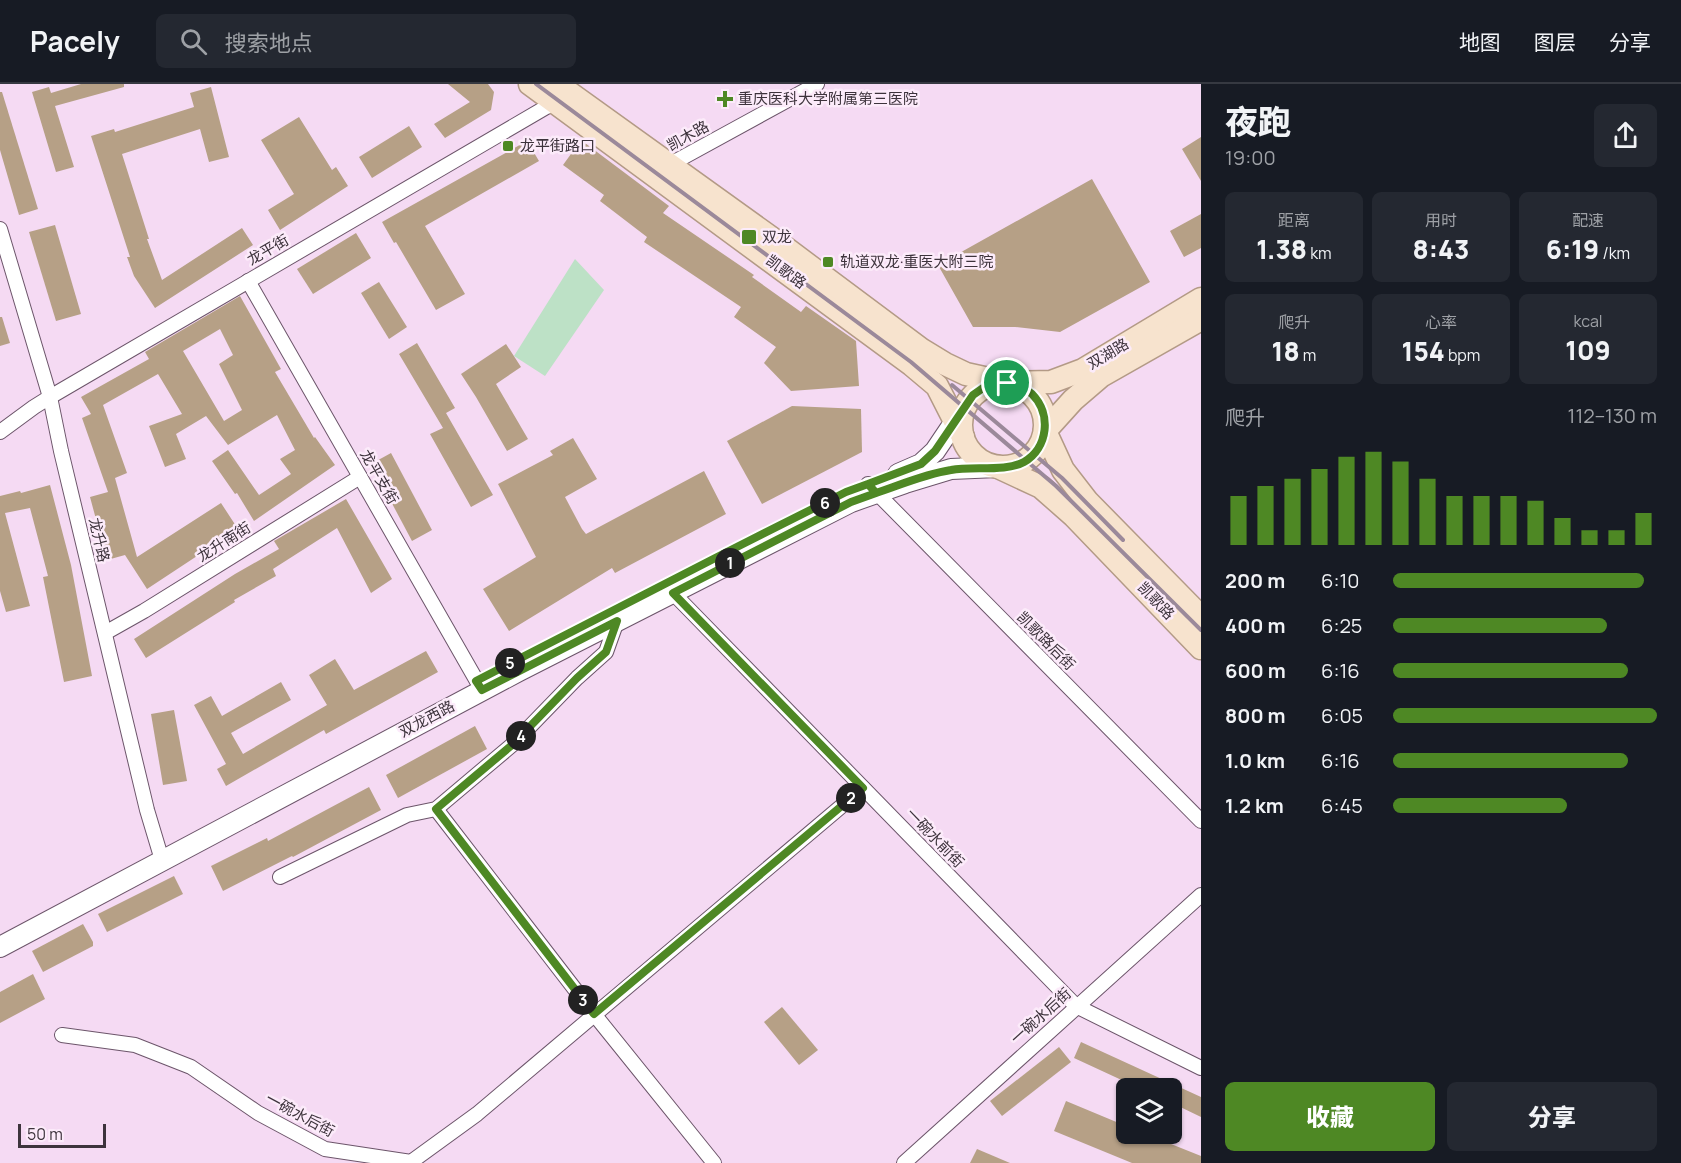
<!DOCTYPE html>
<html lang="zh">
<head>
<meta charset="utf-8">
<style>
	:root { --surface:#171b24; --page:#242831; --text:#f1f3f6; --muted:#9ea1a6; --line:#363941; --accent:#4e8824 }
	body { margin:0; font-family:Manrope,"Noto Sans SC",sans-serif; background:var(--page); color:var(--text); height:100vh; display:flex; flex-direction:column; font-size:22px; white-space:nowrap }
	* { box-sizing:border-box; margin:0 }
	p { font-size:20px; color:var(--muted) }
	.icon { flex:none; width:33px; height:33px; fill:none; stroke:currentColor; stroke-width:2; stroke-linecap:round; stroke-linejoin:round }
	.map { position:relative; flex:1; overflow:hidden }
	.sheet { display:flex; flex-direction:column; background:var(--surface); width:480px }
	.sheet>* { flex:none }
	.buttons { position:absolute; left:1116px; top:994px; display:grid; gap:12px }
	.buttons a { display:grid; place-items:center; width:66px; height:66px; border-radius:9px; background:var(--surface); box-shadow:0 2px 4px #0004; font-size:30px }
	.scale { position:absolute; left:18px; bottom:15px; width:88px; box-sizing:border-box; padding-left:6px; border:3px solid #3d333c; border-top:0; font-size:16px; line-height:21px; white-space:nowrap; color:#3d333c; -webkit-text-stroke:4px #fcebfa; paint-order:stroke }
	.pin { position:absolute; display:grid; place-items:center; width:51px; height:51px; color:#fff; margin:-26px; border:3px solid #fff; border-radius:50%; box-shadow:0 2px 6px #0007 }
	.km { position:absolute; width:30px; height:30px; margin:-15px; border-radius:50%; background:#222; color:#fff; font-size:16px; line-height:30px; text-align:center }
	.round { display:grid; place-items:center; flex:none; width:63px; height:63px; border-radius:9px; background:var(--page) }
	.overview { display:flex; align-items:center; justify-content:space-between; height:102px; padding:0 24px }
	h1 { font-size:33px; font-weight:800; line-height:45px }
	.figures { display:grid; grid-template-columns:repeat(3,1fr); gap:9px; height:102px; padding:6px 24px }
	.figures div { display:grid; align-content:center; border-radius:9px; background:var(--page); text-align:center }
	.figures b { font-size:26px; font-weight:800 }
	.figures small { font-size:16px; font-weight:400 }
	.figures p { font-size:16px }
	.chart { height:168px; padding:12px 24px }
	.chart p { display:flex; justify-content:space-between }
	.chart svg { width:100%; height:108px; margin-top:6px; stroke:var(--accent); stroke-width:6 }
	.primary-button { display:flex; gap:12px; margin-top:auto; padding:12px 24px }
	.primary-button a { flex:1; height:69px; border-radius:9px; background:var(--accent); color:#fff; font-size:24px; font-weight:800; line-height:69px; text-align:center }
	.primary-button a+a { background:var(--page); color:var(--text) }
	ul { padding:0 24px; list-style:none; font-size:20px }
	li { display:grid; grid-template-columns:96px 72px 1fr; align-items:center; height:45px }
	li i { height:15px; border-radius:8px; background:var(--accent) }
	header { display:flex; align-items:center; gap:36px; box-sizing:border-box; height:84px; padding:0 30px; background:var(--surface); border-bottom:2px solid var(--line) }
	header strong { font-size:28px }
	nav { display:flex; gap:33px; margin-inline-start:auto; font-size:21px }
	.search { width:420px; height:54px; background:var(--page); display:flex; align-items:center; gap:15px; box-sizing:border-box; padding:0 21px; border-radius:9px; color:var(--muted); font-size:22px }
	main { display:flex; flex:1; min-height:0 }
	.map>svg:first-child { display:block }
	.park { fill:#bde1c6 }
	.building { fill:#b6a086; fill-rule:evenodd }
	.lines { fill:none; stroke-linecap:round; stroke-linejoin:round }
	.street-casing { stroke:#6c556a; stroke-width:16 }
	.secondary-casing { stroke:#6c556a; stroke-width:22 }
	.primary-casing { stroke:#b39a86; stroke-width:25 }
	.street { stroke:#fff; stroke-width:14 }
	.secondary { stroke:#fff; stroke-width:20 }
	.primary { stroke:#f7e3ce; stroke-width:22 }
	.rail { stroke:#9b899a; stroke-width:4 }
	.route-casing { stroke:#fff; stroke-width:12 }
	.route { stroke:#4e8824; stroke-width:8 }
	.poi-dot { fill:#4e8824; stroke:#fcebfa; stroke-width:2 }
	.labels { text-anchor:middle; stroke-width:5; stroke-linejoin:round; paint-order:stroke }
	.poi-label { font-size:15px; fill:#3d333c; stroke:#fcebfa; text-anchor:start }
	.street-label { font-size:15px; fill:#3d333c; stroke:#fcebfa }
</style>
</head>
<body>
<header>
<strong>Pacely</strong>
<div class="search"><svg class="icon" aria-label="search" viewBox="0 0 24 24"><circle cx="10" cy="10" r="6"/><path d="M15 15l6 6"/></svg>搜索地点</div>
<nav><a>地图</a><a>图层</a><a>分享</a></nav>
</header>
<main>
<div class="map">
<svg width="1201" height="1079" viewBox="0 0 1201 1079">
	<rect width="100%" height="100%" fill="#f5daf3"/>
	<path class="park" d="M575 175 604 206 545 292 514 272Z"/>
	<g class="building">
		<path d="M81 0H124V3L55 22 74 83 56 88 32 8 49 3 51 9Z"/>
		<path d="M448 0H488L494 8 491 26 445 54 434 40 470 18Z"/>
		<path d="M211 3 229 73 209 78 200 45 122 70 149 155H147L162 196 242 144 253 161 155 224 134 192 127 173H130L91 52 114 45 115 48 194 23 190 9Z"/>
		<path d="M0 8H2L38 125 19 131 0 66Z"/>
		<path d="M299 33 332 86 336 83 348 102 280 146 268 126 294 110 261 56Z"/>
		<path d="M409 42 422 63 372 94 359 73Z"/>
		<path d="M1201 53V97L1182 65Z"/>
		<path d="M581 56 669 122 663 129 754 191 752 193 801 228 806 222 856 257 859 302 791 307 764 279 776 263 734 233 741 223 644 158 647 153 600 117 604 111 563 81Z"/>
		<path d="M527 57 539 77 425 142 465 210 436 226 396 158 394 159 382 138Z"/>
		<path d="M1092 95 1150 198 1060 248 1015 243H973L938 181Z"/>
		<path d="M1201 130V164L1184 173 1170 147Z"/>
		<path d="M55 141 81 230 56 237 29 148Z"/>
		<path d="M356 149 371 174 313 210 297 185Z"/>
		<path d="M379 198 407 243 389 255 361 209Z"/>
		<path d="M240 212 281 285 275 288 314 354 315 353 335 381 254 437 237 409 235 410 212 377 228 366 259 411 291 390 280 375 295 366 277 331 228 361 206 332 176 350 186 375 165 383 149 342 182 330 158 290 103 321 127 389 115 394 137 473 221 419 238 445 147 505 125 471 107 476 90 413 108 408 82 334 91 330 81 313 149 275 145 268ZM220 245 233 271 219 280 242 326 224 337 183 267Z"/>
		<path d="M0 233H2L10 259 0 262Z"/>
		<path d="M417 259 455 324 446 329 493 411 471 423 430 350 443 344 399 270Z"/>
		<path d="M506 260 521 283 496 300 528 355 507 367 476 313 461 290Z"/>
		<path d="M792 322 861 325 862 368 762 420 727 357Z"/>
		<path d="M573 354 597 395 565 413 582 445 586 450 704 387 726 430 615 489 612 484 509 547 483 505 536 473 498 400 553 371 550 367Z"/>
		<path d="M391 369 432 446 412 457 371 380Z"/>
		<path d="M50 401 71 481 92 592 64 598 43 493 48 492 30 424 5 429 30 522 6 528 0 507V412L20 407 21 409Z"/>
		<path d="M346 415 392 495 371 509 337 444 273 485 276 492 234 516 235 518 146 574 134 555 235 490 279 465 274 457Z"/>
		<path d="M426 567 438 588 326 650 324 646 226 702 217 685 226 680 194 621 211 612 222 632 281 598 291 616 231 649 243 670 327 621 309 591 335 575 354 606Z"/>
		<path d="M174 626 187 697 163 701 151 630Z"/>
		<path d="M475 642 487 665 398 714 386 691Z"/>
		<path d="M369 703 381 726 293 773 292 772 223 807 211 782 267 754 268 757Z"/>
		<path d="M174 792 183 810 107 848 98 830Z"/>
		<path d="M83 840 93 858V862L43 888 32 867Z"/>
		<path d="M33 890 45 915 0 939V908Z"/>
		<path d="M782 923 818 966 799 981 764 938Z"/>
		<path d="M1081 958 1201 1013V1033L1172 1019V1005H1141L1074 974Z"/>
		<path d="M1059 963 1071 978 1002 1032 990 1017Z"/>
		<path d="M1066 1017 1126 1042V1050H1146L1201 1072V1079H1132L1054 1047Z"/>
		<path d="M977 1065 1010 1079H970Z"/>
	</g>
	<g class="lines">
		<g class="street-casing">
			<g id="street">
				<path d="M669 81 817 0"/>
				<path d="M0 145 50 313 61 367 147 726 162 776"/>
				<path d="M248 197 482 606"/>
				<path d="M0 348 34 323 50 313 555 18"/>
				<path d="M868 400 1201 737"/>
				<path d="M673 509 1076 922 1201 984"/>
				<path d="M105 549 144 527 360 393"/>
				<path d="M436 725 594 930 714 1079"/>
				<path d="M280 793 407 731 436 725 512 661 577 594 606 568 617 537"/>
				<path d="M62 951 135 961 191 983 258 1029 325 1065 411 1078 477 1030 863 704"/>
				<path d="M904 1079 1201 811"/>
			</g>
		</g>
		<g class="secondary-casing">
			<g id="secondary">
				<path d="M898 390 921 380 935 367 966 321"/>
				<path d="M0 863 519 587 851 418 905 399 951 385 998 383"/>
			</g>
		</g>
		<g class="primary-casing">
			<g id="primary">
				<path d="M530 0 912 281 937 302 963 353"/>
				<path d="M557 0 788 166 922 266 945 280 966 290 1007 299 1051 298 1083 286 1201 215"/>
				<circle cx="1003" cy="341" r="42"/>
				<path d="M1045 347 1063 386 1087 417 1201 533"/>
				<path d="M1045 347 1073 316 1101 292 1201 235"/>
				<path d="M998 383 1041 403 1074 432 1201 564"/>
			</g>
		</g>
		<use href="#street" class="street"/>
		<use href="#secondary" class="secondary"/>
		<use href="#primary" class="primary"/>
		<g class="rail">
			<path d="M536 0 911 278 1056 402 1201 546"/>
			<path d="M952 301 1062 394 1123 456"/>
		</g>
	</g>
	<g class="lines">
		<g class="route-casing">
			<path id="route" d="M1007 299 995 300 983 304 973 311 935 367 921 380 868 400 876 409 851 418 673 509 863 704 594 930 436 725 512 661 577 594 606 568 617 537 482 606 476 597 725 469 846 408 868 400 876 409C900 401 925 390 951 386 972 382 1006 388 1024 378 1048 364 1052 330 1032 310 1025 304 1016 301 1007 299"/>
		</g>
		<use href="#route" class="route"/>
	</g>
	<g class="poi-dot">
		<path d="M722 6h6v6h6v6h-6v6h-6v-6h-6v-6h6z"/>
		<rect x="502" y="56" width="12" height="12" rx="3"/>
		<rect x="741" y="145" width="16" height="16" rx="3"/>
		<rect x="822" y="172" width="12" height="12" rx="3"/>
	</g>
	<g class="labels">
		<g class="poi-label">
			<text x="738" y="20">重庆医科大学附属第三医院</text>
			<text x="520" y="67">龙平街路口</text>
			<text x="762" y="158">双龙</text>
			<text x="840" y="183">轨道双龙·重医大附三院</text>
		</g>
		<g class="street-label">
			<text transform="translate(688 52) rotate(-29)" y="5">凯木路</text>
			<text transform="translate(268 166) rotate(-30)" y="5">龙平街</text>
			<text transform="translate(786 188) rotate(36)" y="5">凯歌路</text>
			<text transform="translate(1108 270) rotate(-31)" y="5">双湖路</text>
			<text transform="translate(379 393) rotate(60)" y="5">龙平支街</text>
			<text transform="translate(99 456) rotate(77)" y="5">龙升路</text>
			<text transform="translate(224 458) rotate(-32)" y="5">龙升南街</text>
			<text transform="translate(1156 517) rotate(46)" y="5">凯歌路</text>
			<text transform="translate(1046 557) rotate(45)" y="5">凯歌路后街</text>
			<text transform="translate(427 635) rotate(-28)" y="5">双龙西路</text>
			<text transform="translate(935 754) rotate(46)" y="5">一碗水前街</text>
			<text transform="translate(1041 932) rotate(-42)" y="5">一碗水后街</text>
			<text transform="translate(300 1031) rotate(28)" y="5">一碗水后街</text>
		</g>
	</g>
</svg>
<div class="buttons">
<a><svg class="icon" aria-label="layers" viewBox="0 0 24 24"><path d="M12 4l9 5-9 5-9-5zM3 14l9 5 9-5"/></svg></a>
</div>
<div class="scale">50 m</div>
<div class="pin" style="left:1007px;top:299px;background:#1e9e55"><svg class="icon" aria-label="arrive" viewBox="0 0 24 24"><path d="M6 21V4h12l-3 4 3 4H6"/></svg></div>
<b class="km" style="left:730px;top:479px">1</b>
<b class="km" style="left:851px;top:714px">2</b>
<b class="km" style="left:583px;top:916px">3</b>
<b class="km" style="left:521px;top:652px">4</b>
<b class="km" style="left:510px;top:579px">5</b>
<b class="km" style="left:825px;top:419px">6</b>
</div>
<section class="sheet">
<div class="overview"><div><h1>夜跑</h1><p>19:00</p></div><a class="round"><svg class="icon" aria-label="share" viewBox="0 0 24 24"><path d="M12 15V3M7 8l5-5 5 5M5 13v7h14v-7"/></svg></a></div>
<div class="figures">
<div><p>距离</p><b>1.38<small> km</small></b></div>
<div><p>用时</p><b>8:43</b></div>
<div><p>配速</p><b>6:19<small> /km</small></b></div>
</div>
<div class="figures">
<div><p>爬升</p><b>18<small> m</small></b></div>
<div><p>心率</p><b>154<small> bpm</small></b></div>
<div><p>kcal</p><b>109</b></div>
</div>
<div class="chart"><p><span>爬升</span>112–130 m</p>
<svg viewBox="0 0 160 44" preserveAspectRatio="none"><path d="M5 44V24M15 44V20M25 44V17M35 44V13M45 44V8M55 44V6M65 44V10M75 44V17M85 44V24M95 44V24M105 44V24M115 44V26M125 44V33M135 44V38M145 44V38M155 44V31"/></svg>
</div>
<ul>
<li><b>200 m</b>6:10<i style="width:95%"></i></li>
<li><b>400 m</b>6:25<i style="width:81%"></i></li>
<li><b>600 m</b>6:16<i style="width:89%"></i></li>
<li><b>800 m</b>6:05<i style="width:100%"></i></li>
<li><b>1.0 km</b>6:16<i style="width:89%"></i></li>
<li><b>1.2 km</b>6:45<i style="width:66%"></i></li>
</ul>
<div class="primary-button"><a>收藏</a><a>分享</a></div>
</section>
</main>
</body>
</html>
